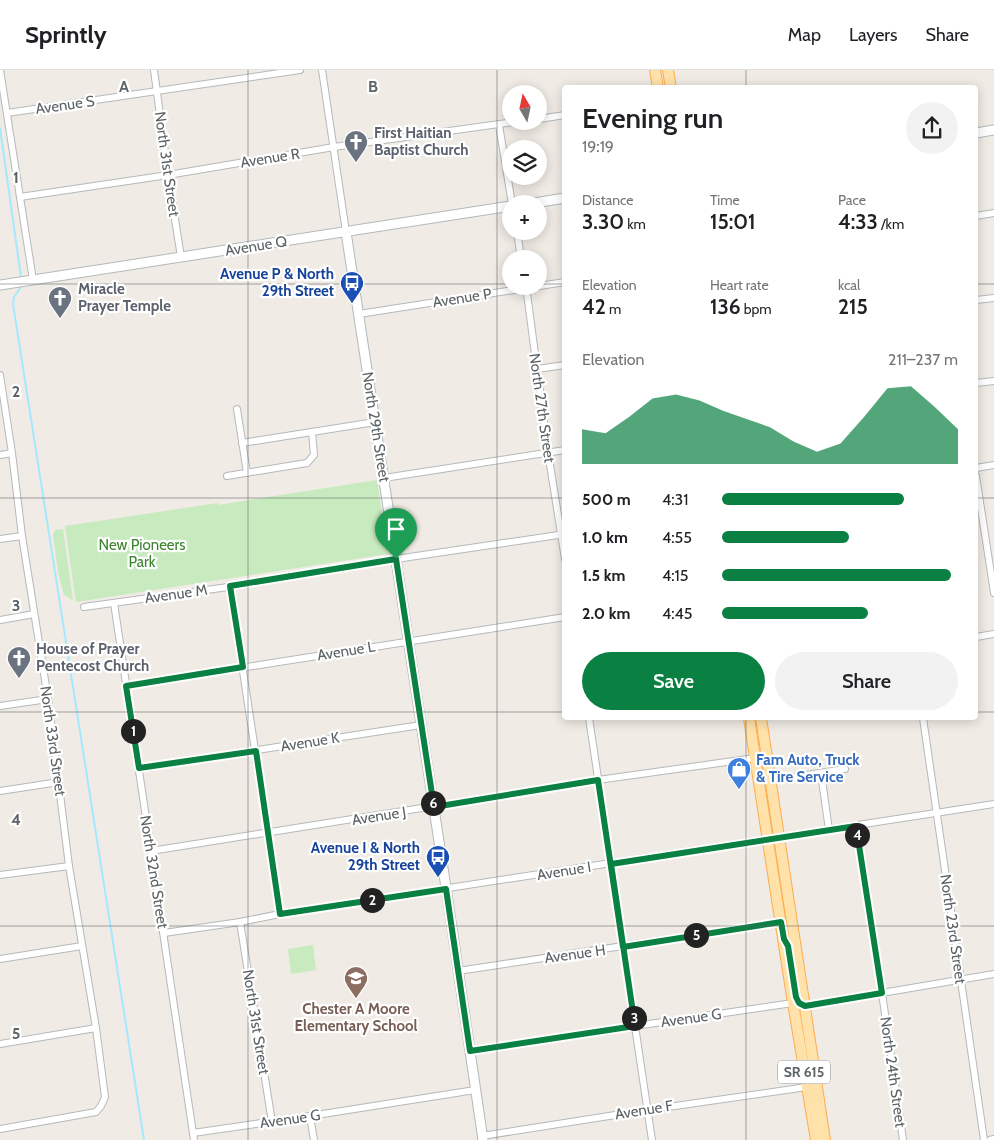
<!DOCTYPE html>
<html lang="en">
<head>
<meta charset="utf-8">
<style>
	:root { --surface:#fff; --page:#f2f2f2; --text:#202124; --muted:#757577; --line:#e0e0e0; --accent:#0b8043 }
	body { margin:0; font-family:Cabin,sans-serif; background:var(--page); color:var(--text); height:100vh; display:flex; flex-direction:column; font-size:19px; white-space:nowrap }
	* { box-sizing:border-box; margin:0 }
	p { font-size:16px; color:var(--muted) }
	.icon { flex:none; width:28px; height:28px; fill:none; stroke:currentColor; stroke-width:2; stroke-linecap:round; stroke-linejoin:round }
	.map { position:relative; flex:1; overflow:hidden }
	.drawer { position:absolute; left:562px; top:15px; width:416px; height:635px; display:flex; flex-direction:column; background:var(--surface); border-radius:5px; box-shadow:0 2px 12px #0003 }
	.drawer>* { flex:none }
	.needle { width:32px; rotate:351deg }
	.controls { position:absolute; left:502px; top:15px; display:grid; gap:10px }
	.controls a { display:grid; place-items:center; width:45px; height:45px; border-radius:50%; background:var(--surface); box-shadow:0 2px 12px #0003; font-size:25px }
	.pin { position:absolute; display:grid; place-items:center; width:42px; height:42px; color:#fff; margin:-51px -21px; border-radius:50% 50% 50% 0; rotate:-45deg; box-shadow:0 0 5px #0007 }
	.pin .icon { rotate:45deg }
	.km { position:absolute; width:25px; height:25px; margin:-12px; border-radius:50%; background:#222; color:#fff; font-size:14px; line-height:25px; text-align:center }
	.round { display:grid; place-items:center; flex:none; width:52px; height:52px; border-radius:26px; background:var(--page) }
	.overview { display:flex; align-items:center; justify-content:space-between; height:85px; padding:0 20px }
	h1 { font-size:28px; font-weight:600; line-height:38px }
	.stats { display:grid; grid-template-columns:repeat(3,1fr); gap:8px; height:85px; padding:5px 20px }
	.stats div { display:grid; align-content:center }
	.stats b { font-size:21px; font-weight:600 }
	.stats small { font-size:14px; font-weight:400 }
	.stats p { font-size:14px }
	.chart { height:140px; padding:10px 20px }
	.chart p { display:flex; justify-content:space-between }
	.chart svg { width:100%; height:90px; margin-top:5px; fill:var(--accent); opacity:.7 }
	.cta { display:flex; gap:10px; margin-top:auto; padding:10px 20px }
	.cta a { flex:1; height:58px; border-radius:30px; background:var(--accent); color:#fff; font-size:20px; font-weight:600; line-height:58px; text-align:center }
	.cta a+a { background:var(--page); color:var(--text) }
	ul { padding:0 20px; list-style:none; font-size:16px }
	li { display:grid; grid-template-columns:80px 60px 1fr; align-items:center; height:38px }
	li i { height:12px; border-radius:6px; background:var(--accent) }
	header { display:flex; align-items:center; gap:30px; box-sizing:border-box; height:70px; padding:0 25px; background:var(--surface); border-bottom:1px solid var(--line) }
	header strong { font-size:24px }
	nav { display:flex; gap:28px; margin-inline-start:auto; font-size:18px }
	.map>svg:first-child { display:block }
	.green { fill:#c7eabf }
	.lines { fill:none; stroke-linecap:round; stroke-linejoin:round }
	.stream { stroke:#a5e9ff; stroke-width:2 }
	.street-casing { stroke:#b5b9bc; stroke-width:8 }
	.secondary-casing { stroke:#b3b9bd; stroke-width:11 }
	.primary-casing { stroke:#feac50; stroke-width:12 }
	.street { stroke:#fff; stroke-width:6 }
	.secondary { stroke:#fff; stroke-width:9 }
	.primary { stroke:#ffe1aa; stroke-width:10 }
	.route-casing { stroke:#fff; stroke-width:10 }
	.route { stroke:#0b8043; stroke-width:6 }
	.grid { fill:none; stroke:#5c6366; stroke-width:1; stroke-opacity:0.55 }
	.labels { text-anchor:middle; stroke-width:4.5; stroke-linejoin:round; paint-order:stroke }
	.shield { fill:#fff; stroke:#8d9294; stroke-width:1 }
	.shield-label { font-size:14px; font-weight:bold; fill:#5c6366 }
	.street-label { font-size:15px; fill:#5c6366; stroke:#fff }
	.worship-label { font-size:15px; font-weight:bold; fill:#5b616d; stroke:#fff; text-anchor:start }
	.transit-label { font-size:15px; font-weight:bold; fill:#164399; stroke:#fff; text-anchor:end }
	.park-label { font-size:15px; fill:#3a852d; stroke:#fff }
	.shop-label { font-size:15px; font-weight:bold; fill:#366cbe; stroke:#fff; text-anchor:start }
	.education-label { font-size:15px; font-weight:bold; fill:#785e54; stroke:#fff }
	.grid-label { font-size:16px; text-anchor:middle; font-weight:bold; fill:#5c6366; stroke:#fff; stroke-width:4.5; stroke-linejoin:round; paint-order:stroke }
</style>
</head>
<body>
<header>
<strong>Sprintly</strong>
<nav><a>Map</a><a>Layers</a><a>Share</a></nav>
</header>
<div class="map">
<svg width="994" height="1070" viewBox="0 0 994 1070">
	<rect width="100%" height="100%" fill="#f0ebe4"/>
	<g class="green">
		<path d="M377 410 388 484 76 532 65 456 218 433V435Z"/>
		<path d="M63 459 73 530 64 525 58 502 53 465 55 460Z"/>
		<path d="M313 875 316 900 291 904 288 879Z"/>
	</g>
	<g class="lines">
		<g class="stream">
			<path d="M0 58 21 207"/>
			<path d="M21 217 14 227 13 234 144 1070"/>
		</g>
		<g class="street-casing">
			<g id="street">
				<path d="M0 0 33 210"/>
				<path d="M154 0 168 105 181 187"/>
				<path d="M322 0 346 162"/>
				<path d="M7 43 300 0"/>
				<path d="M539 49 565 45"/>
				<path d="M499 55 512 134"/>
				<path d="M20 127 168 105 334 77 521 51"/>
				<path d="M976 146 994 143"/>
				<path d="M517 161 521 189"/>
				<path d="M526 216 548 382 565 489"/>
				<path d="M976 230 994 228"/>
				<path d="M359 244 565 212"/>
				<path d="M537 299 565 295"/>
				<path d="M0 305 12 383 22 466 48 629 69 796 96 958 105 1027 101 1036 96 1042 0 1059"/>
				<path d="M976 313 994 311"/>
				<path d="M237 339 247 403"/>
				<path d="M242 373 375 352"/>
				<path d="M0 385 12 383"/>
				<path d="M976 398 994 395"/>
				<path d="M227 406 307 393 314 385 312 362"/>
				<path d="M976 406 994 523"/>
				<path d="M384 408 565 380"/>
				<path d="M0 469 22 466"/>
				<path d="M230 516 280 844"/>
				<path d="M114 533 194 1070"/>
				<path d="M84 537 228 517 396 489 565 464"/>
				<path d="M0 550 34 544"/>
				<path d="M976 567 994 564"/>
				<path d="M126 616 565 547"/>
				<path d="M0 636 48 629"/>
				<path d="M589 648 652 1070"/>
				<path d="M923 648 984 1070"/>
				<path d="M139 698 421 655"/>
				<path d="M821 703 829 760"/>
				<path d="M781 709 845 699"/>
				<path d="M0 721 59 712"/>
				<path d="M856 756 882 923 903 1070"/>
				<path d="M151 781 598 710 755 688"/>
				<path d="M0 805 69 796"/>
				<path d="M240 852 272 1052"/>
				<path d="M164 863 240 852 280 844 994 734"/>
				<path d="M0 889 82 876"/>
				<path d="M458 901 781 852"/>
				<path d="M805 936 994 904"/>
				<path d="M0 974 96 958"/>
				<path d="M470 981 635 956 793 933"/>
				<path d="M310 1046 314 1070"/>
				<path d="M193 1063 310 1046 475 1020"/>
				<path d="M482 1066 647 1040 807 1017"/>
				<path d="M990 1070 994 1069"/>
			</g>
		</g>
		<g class="secondary-casing">
			<g id="secondary">
				<path d="M976 63 994 60"/>
				<path d="M528 134 565 128"/>
				<path d="M346 162 447 824 483 1070"/>
				<path d="M0 215 511 136"/>
			</g>
		</g>
		<g class="primary-casing">
			<g id="primary">
				<path d="M655 0 658 18"/>
				<path d="M668 0 671 18"/>
				<path d="M749 648 793 933 816 1070"/>
				<path d="M761 648 825 1070"/>
			</g>
		</g>
		<use href="#street" class="street"/>
		<use href="#secondary" class="secondary"/>
		<use href="#primary" class="primary"/>
	</g>
	<g class="lines">
		<g class="route-casing">
			<path id="route" d="M396 489 230 516 243 597 126 616 139 698 256 681 280 844 446 819 470 981 635 956 611 794 856 756 882 923 805 936 799 933 796 927 788 876 784 869 781 852 623 877C615 821 606 766 598 710L434 737 396 489"/>
		</g>
		<use href="#route" class="route"/>
	</g>
	<path class="grid" d="M248 0V1070M497 0V1070M746 0V18M0 214H511M539 214H565M976 214H994M0 428H565M976 428H994M0 642H565M976 642H994M746 648V1070M0 856H994"/>
	<defs>
		<g id="church-pin" transform="scale(1.25)"><path d="M0 17L-7.5 6A9.5 9.5 0 1 1 7.5 6Z" fill="#6b7280" stroke="#fff"/><path d="M-1.2-6h2.4v3.5h3.3v2.4h-3.3V6h-2.4V-.1h-3.3v-2.4h3.3Z" fill="#fff"/></g>
		<g id="bus-pin" transform="scale(1.25)"><path d="M0 17L-7.5 6A9.5 9.5 0 1 1 7.5 6Z" fill="#1a4fb4" stroke="#fff"/><path d="M-5-6H5V4H4V6H2V4H-2V6H-4V4H-5ZM-3.5-4V0h7V-4ZM-3.5 1.2v1.5H-2V1.2ZM2 1.2v1.5H3.5V1.2Z" fill="#fff"/></g>
		<g id="shop-pin" transform="scale(1.25)"><path d="M0 17L-7.5 6A9.5 9.5 0 1 1 7.5 6Z" fill="#3f7fe0" stroke="#fff"/><path d="M-5-2.5h2.3a2.7 3.5 0 0 1 5.4 0H5L5.5 6h-11ZM-1.5-2.5h3a1.5 2.3 0 0 0-3 0Z" fill="#fff"/></g>
		<g id="school-pin" transform="scale(1.25)"><path d="M0 17L-7.5 6A9.5 9.5 0 1 1 7.5 6Z" fill="#8d6e63" stroke="#fff"/><path d="M0-5L7-2L0 1L-7-2ZM-4 1L0 2.5L4 1V4Q0 6-4 4Z" fill="#fff"/></g>
	</defs>
	<g fill-rule="evenodd">
		<use href="#church-pin" x="356" y="72"/>
		<use href="#bus-pin" x="352" y="213"/>
		<use href="#church-pin" x="60" y="228"/>
		<use href="#church-pin" x="19" y="588"/>
		<use href="#shop-pin" x="739" y="699"/>
		<use href="#bus-pin" x="438" y="787"/>
		<use href="#school-pin" x="356" y="908"/>
	</g>
	<g class="labels">
		<rect class="shield" x="778" y="990.5" width="52" height="23" rx="4"/>
		<g class="shield-label">
			<text x="804" y="1007">SR 615</text>
		</g>
		<g class="street-label">
			<text transform="translate(65 35) rotate(-8)" y="5">Avenue S</text>
			<text transform="translate(270 88) rotate(-9)" y="5">Avenue R</text>
			<text transform="translate(167 94) rotate(82)" y="5">North 31st Street</text>
			<text transform="translate(256 176) rotate(-9)" y="5">Avenue Q</text>
			<text transform="translate(462 228) rotate(-9)" y="5">Avenue P</text>
			<text transform="translate(542 338) rotate(82)" y="5">North 27th Street</text>
			<text transform="translate(376 357) rotate(81)" y="5">North 29th Street</text>
			<text transform="translate(176 524) rotate(-8)" y="5">Avenue M</text>
			<text transform="translate(346 581) rotate(-9)" y="5">Avenue L</text>
			<text transform="translate(53 671) rotate(82)" y="5">North 33rd Street</text>
			<text transform="translate(310 672) rotate(-9)" y="5">Avenue K</text>
			<text transform="translate(379 746) rotate(-9)" y="5">Avenue J</text>
			<text transform="translate(564 801) rotate(-9)" y="5">Avenue I</text>
			<text transform="translate(154 802) rotate(81)" y="5">North 32nd Street</text>
			<text transform="translate(953 859) rotate(82)" y="5">North 23rd Street</text>
			<text transform="translate(575 884) rotate(-8)" y="5">Avenue H</text>
			<text transform="translate(691 948) rotate(-8)" y="5">Avenue G</text>
			<text transform="translate(256 952) rotate(81)" y="5">North 31st Street</text>
			<text transform="translate(893 1002) rotate(82)" y="5">North 24th Street</text>
			<text transform="translate(644 1040) rotate(-9)" y="5">Avenue F</text>
			<text transform="translate(290 1049) rotate(-8)" y="5">Avenue G</text>
		</g>
		<g class="worship-label">
			<text x="374" y="68">First Haitian<tspan x="374" dy="17">Baptist Church</tspan></text>
			<text x="78" y="224">Miracle<tspan x="78" dy="17">Prayer Temple</tspan></text>
			<text x="36" y="584">House of Prayer<tspan x="36" dy="17">Pentecost Church</tspan></text>
		</g>
		<g class="transit-label">
			<text x="334" y="209">Avenue P &amp; North<tspan x="334" dy="17">29th Street</tspan></text>
			<text x="420" y="783">Avenue I &amp; North<tspan x="420" dy="17">29th Street</tspan></text>
		</g>
		<g class="park-label">
			<text x="142" y="480">New Pioneers<tspan x="142" dy="17">Park</tspan></text>
		</g>
		<g class="shop-label">
			<text x="756" y="695">Fam Auto, Truck<tspan x="756" dy="17">&amp; Tire Service</tspan></text>
		</g>
		<g class="education-label">
			<text x="356" y="944">Chester A Moore<tspan x="356" dy="17">Elementary School</tspan></text>
		</g>
	</g>
	<g class="grid-label">
		<text x="124" y="22">A</text>
		<text x="373" y="22">B</text>
		<text x="16" y="113">1</text>
		<text x="16" y="327">2</text>
		<text x="16" y="541">3</text>
		<text x="16" y="755">4</text>
		<text x="16" y="969">5</text>
	</g>
</svg>
<div class="controls">
<a><svg class="needle" viewBox="-14 -14 28 28"><path d="M0-13l5 13h-10z" fill="#e53935"/><path d="M0 13l5-13h-10z" fill="#757577"/></svg></a>
<a><svg class="icon" aria-label="layers" viewBox="0 0 24 24"><path d="M12 4l9 5-9 5-9-5zM3 14l9 5 9-5"/></svg></a>
<a>+</a>
<a>−</a>
</div>
<div class="pin" style="left:396px;top:489px;background:#1e9e55"><svg class="icon" aria-label="arrive" viewBox="0 0 24 24"><path d="M6 21V4h12l-3 4 3 4H6"/></svg></div>
<b class="km" style="left:133px;top:661px">1</b>
<b class="km" style="left:372px;top:830px">2</b>
<b class="km" style="left:634px;top:948px">3</b>
<b class="km" style="left:857px;top:765px">4</b>
<b class="km" style="left:696px;top:865px">5</b>
<b class="km" style="left:433px;top:733px">6</b>
<section class="drawer">
<div class="overview"><div><h1>Evening run</h1><p>19:19</p></div><a class="round"><svg class="icon" aria-label="share" viewBox="0 0 24 24"><path d="M12 15V3M7 8l5-5 5 5M5 13v7h14v-7"/></svg></a></div>
<div class="stats">
<div><p>Distance</p><b>3.30<small> km</small></b></div>
<div><p>Time</p><b>15:01</b></div>
<div><p>Pace</p><b>4:33<small> /km</small></b></div>
</div>
<div class="stats">
<div><p>Elevation</p><b>42<small> m</small></b></div>
<div><p>Heart rate</p><b>136<small> bpm</small></b></div>
<div><p>kcal</p><b>215</b></div>
</div>
<div class="chart"><p><span>Elevation</span>211–237 m</p>
<svg viewBox="0 0 160 44" preserveAspectRatio="none"><path d="M0 44V27L10 29L20 21L30 12L40 10L50 13L60 18L70 22L80 26L90 33L100 38L110 34L120 21L130 7L140 6L150 16L160 27V44z"/></svg>
</div>
<ul>
<li><b>500 m</b>4:31<i style="width:77%"></i></li>
<li><b>1.0 km</b>4:55<i style="width:54%"></i></li>
<li><b>1.5 km</b>4:15<i style="width:97%"></i></li>
<li><b>2.0 km</b>4:45<i style="width:62%"></i></li>
</ul>
<div class="cta"><a>Save</a><a>Share</a></div>
</section>
</div>
</body>
</html>
